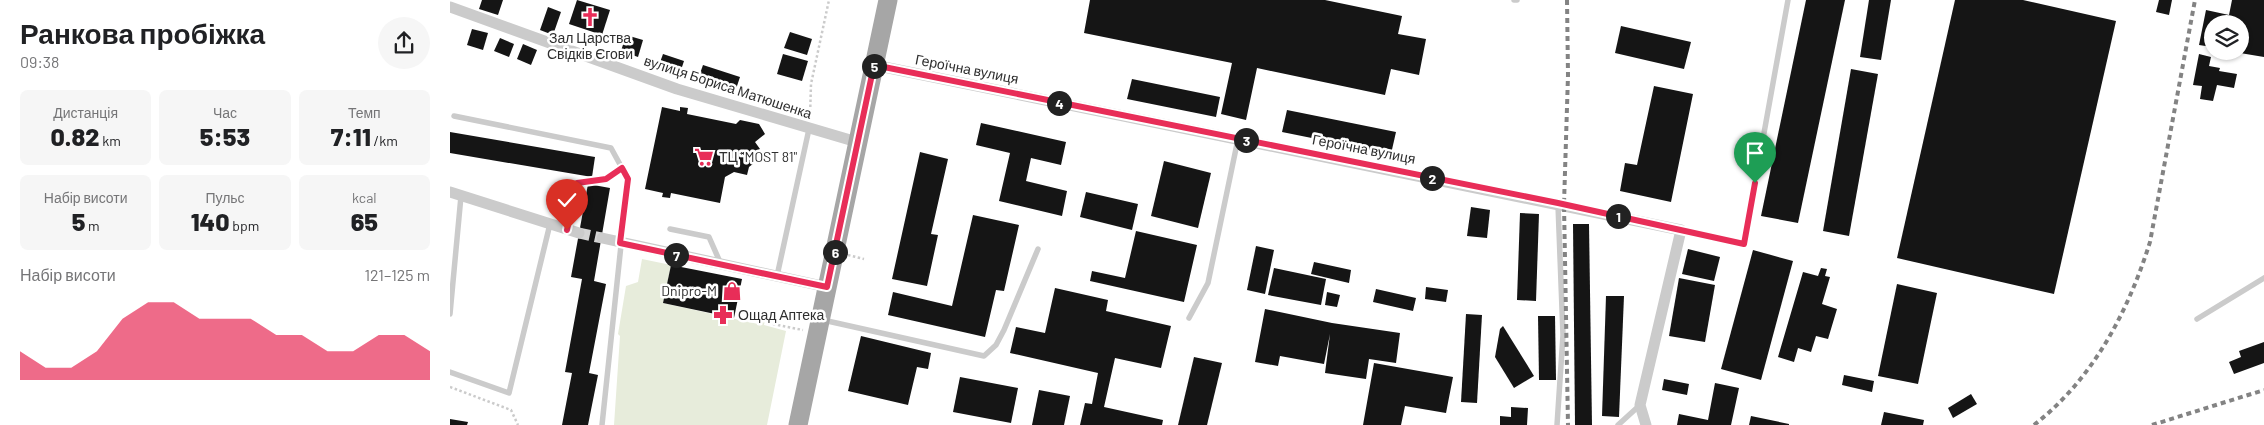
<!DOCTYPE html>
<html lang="uk">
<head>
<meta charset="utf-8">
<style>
	:root { --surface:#fff; --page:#f6f6f6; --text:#202124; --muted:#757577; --accent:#e82d58 }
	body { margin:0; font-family:Barlow,sans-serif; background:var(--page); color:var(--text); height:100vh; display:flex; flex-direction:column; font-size:19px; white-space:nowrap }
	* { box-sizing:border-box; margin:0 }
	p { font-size:16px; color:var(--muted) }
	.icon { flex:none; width:28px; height:28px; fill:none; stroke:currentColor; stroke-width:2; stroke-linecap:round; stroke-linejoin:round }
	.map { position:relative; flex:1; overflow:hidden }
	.sheet { display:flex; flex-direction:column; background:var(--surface); width:450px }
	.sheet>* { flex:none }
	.fabs { position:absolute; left:1754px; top:15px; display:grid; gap:10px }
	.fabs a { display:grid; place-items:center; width:45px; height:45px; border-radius:50%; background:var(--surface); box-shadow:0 1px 4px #0004; font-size:25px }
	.pin { position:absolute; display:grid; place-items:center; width:42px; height:42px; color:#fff; margin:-51px -21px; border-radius:50% 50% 50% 0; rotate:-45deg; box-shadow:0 0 5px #0007 }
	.pin .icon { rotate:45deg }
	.km { position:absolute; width:25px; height:25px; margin:-12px; border-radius:50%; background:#222; color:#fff; font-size:14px; line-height:25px; text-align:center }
	.round { display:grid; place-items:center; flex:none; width:52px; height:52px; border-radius:26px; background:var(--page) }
	.head { display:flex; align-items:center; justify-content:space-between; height:85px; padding:0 20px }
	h1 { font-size:28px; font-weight:800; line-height:38px }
	.figures { display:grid; grid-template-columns:repeat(3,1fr); gap:8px; height:85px; padding:5px 20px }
	.figures div { display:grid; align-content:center; border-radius:8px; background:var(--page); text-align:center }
	.figures b { font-size:25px; font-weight:800 }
	.figures small { font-size:14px; font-weight:400 }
	.figures p { font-size:14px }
	.chart { height:140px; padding:10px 20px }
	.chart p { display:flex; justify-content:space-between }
	.chart svg { width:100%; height:90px; margin-top:5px; fill:var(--accent); opacity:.7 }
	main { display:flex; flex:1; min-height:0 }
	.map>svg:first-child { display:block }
	.green { fill:#e7ecdb }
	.building { fill:#151515 }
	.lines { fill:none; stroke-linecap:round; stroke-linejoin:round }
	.street-tunnel { stroke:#d5d5d5; stroke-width:11; stroke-dasharray:11 5.5; stroke-linecap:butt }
	.path { stroke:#cbcbcb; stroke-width:2.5; stroke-dasharray:2.5 2.5; stroke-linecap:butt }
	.lane { stroke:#cbcbcb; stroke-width:5.5 }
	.street { stroke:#cbcbcb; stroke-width:11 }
	.primary { stroke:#a6a6a6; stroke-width:19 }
	.rail { stroke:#838383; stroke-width:4; stroke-dasharray:5 4; stroke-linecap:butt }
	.route-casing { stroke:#fff; stroke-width:10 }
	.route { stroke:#e82d58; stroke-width:6 }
	.labels { text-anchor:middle; stroke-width:5; stroke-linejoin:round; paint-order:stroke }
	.poi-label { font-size:14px; fill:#2e2e2e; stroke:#fff; text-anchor:start }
	.street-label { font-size:14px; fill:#2e2e2e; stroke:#fff }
</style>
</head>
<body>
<main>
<section class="sheet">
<div class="head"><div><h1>Ранкова пробіжка</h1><p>09:38</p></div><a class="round"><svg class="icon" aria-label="share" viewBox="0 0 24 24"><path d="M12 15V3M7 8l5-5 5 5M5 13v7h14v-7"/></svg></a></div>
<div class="figures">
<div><p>Дистанція</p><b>0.82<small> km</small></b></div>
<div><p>Час</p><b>5:53</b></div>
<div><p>Темп</p><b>7:11<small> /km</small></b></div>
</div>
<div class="figures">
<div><p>Набір висоти</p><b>5<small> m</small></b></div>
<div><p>Пульс</p><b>140<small> bpm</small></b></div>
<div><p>kcal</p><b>65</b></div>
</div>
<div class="chart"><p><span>Набір висоти</span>121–125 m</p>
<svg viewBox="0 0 160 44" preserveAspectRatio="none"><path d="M0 44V30L10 38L20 38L30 30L40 14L50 6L60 6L70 14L80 14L90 14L100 22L110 22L120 30L130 30L140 22L150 22L160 30V44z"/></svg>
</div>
</section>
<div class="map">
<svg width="1814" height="425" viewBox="0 0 1814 425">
	<rect width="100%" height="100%" fill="#fff"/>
	<path class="green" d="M192 259 221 265 213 303 308 324 315 319 314 325 336 331 317 425H164L170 336 168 334 176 286 188 282Z"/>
	<g class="building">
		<path d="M32 0H53L48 15 29 9Z"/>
		<path d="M127 0 160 10 152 35 119 24Z"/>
		<path d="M640 0H875L952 16 948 34 976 39 969 75 941 69 935 95 807 68 796 120 771 114 782 63 634 33Z"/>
		<path d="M1356 0H1395L1348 223 1311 216Z"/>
		<path d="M1419 0H1441L1431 60 1410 57Z"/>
		<path d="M1505 0H1573L1666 21 1604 294 1447 258Z"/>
		<path d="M1709 0H1722L1719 15 1706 12Z"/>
		<path d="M1782 0H1814V57L1790 53V24H1762V47L1749 45 1756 10 1779 15Z"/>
		<path d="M98 7 111 12 103 35 90 30Z"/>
		<path d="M1171 26 1241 42 1234 69 1165 53Z"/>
		<path d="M22 29 38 33 33 50 17 45Z"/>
		<path d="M340 32 362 39 357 55 334 48Z"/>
		<path d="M176 35 193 40 188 57 171 51Z"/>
		<path d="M50 38 64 44 59 57 44 51Z"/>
		<path d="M73 44 87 50 81 65 67 59Z"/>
		<path d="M213 54 234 61 229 76 208 68Z"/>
		<path d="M333 54 358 61 352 81 327 74Z"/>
		<path d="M1749 54 1761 57 1759 66 1770 68 1769 71 1787 74 1784 88 1767 85 1763 101 1750 99 1752 86 1743 85Z"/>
		<path d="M253 65 290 77 284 95 247 82Z"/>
		<path d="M1401 69 1428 74 1399 236 1373 231Z"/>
		<path d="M682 79 770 97 766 117 677 99Z"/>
		<path d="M1204 86 1243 94 1221 202 1170 191 1175 163 1187 165Z"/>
		<path d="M212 107 230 111V107L238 108 237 114 286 124 290 120 309 124 315 134 305 142 310 149 307 151 304 163 299 167 297 175 284 172 275 177 270 203 221 193 220 198 212 197 213 193 195 189Z"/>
		<path d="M837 110 946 132 941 154 832 132Z"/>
		<path d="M531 123 616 142 611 165 581 158 576 181 617 191 612 216 549 201 560 153 526 145Z"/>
		<path d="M0 132 145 157 142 177 0 153Z"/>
		<path d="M470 152 498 159 481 234 488 235 477 286 442 279Z"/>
		<path d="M714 161 761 173 748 228 701 216Z"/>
		<path d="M138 184 160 188 144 281 156 284 139 373 148 375 138 425H112L122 373 115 372 132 279 121 277Z"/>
		<path d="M636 192 688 204 682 230 630 217Z"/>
		<path d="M1021 207 1040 210 1037 238 1017 236Z"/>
		<path d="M1070 213 1089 214 1086 301 1067 300Z"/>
		<path d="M523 215 569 225 554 291 546 290 535 337 438 315 443 292 502 306Z"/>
		<path d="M1123 224H1139L1142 425H1125Z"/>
		<path d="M686 231 747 245 734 302 640 281 642 271 675 278Z"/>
		<path d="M806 246 824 250 815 294 797 290Z"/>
		<path d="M1238 249 1270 257 1264 281 1232 274Z"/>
		<path d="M1303 250 1343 261 1311 380 1271 369Z"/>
		<path d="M864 262 901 270 899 283 861 274Z"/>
		<path d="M221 265 292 279 284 318 213 303Z"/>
		<path d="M824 268 876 279 871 305 818 295Z"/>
		<path d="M1371 268 1377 269 1375 276 1380 277 1372 304 1387 309 1378 339 1366 336 1361 352 1348 348 1344 362 1328 357 1353 272 1368 276Z"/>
		<path d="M1229 278 1265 285 1255 342 1219 336Z"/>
		<path d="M1447 284 1487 293 1468 384 1428 376Z"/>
		<path d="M976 287 998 290 996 302 975 299Z"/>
		<path d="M605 288 658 300 656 311 721 326 711 368 665 358 654 407 713 420 712 425H630L635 403 642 404 648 373 560 353 566 327 595 333Z"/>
		<path d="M926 289 966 298 963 311 923 302Z"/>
		<path d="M877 292 890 295 887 307 875 305Z"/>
		<path d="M1156 296H1174L1169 417 1152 416Z"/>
		<path d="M815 309 882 323 950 333 946 363 919 359 916 379 875 373 880 334 874 364 830 356 828 366 805 362Z"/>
		<path d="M1016 314 1032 315 1027 403 1011 402Z"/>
		<path d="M1088 316H1105L1106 380H1089Z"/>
		<path d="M1053 326 1084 376 1064 388 1045 357 1050 329Z"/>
		<path d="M411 336 481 353 478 369 467 367 458 405 398 391Z"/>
		<path d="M1814 342V363L1784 374 1779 362 1791 357 1789 351Z"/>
		<path d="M744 357 772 363 757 425H728Z"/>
		<path d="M924 363 1003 377 996 413 955 406 951 425H913Z"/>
		<path d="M1394 375 1424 381 1422 392 1392 385Z"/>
		<path d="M510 377 568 388 561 423 503 412Z"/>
		<path d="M1214 379 1239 384 1237 395 1212 390Z"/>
		<path d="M1265 383 1289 388 1281 425H1227L1229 414 1258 420Z"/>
		<path d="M589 390 620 396 614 425H582Z"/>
		<path d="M1521 394 1527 404 1503 418 1498 408Z"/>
		<path d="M1061 407 1078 408 1077 425H1050V416L1061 417Z"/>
		<path d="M1434 412 1474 420 1473 425H1431Z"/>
		<path d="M1301 416 1339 424V425H1299Z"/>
		<path d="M0 419 18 422 17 425H0Z"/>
	</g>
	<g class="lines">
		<path class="street-tunnel" d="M129 233 152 238"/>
		<g class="path">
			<path d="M360 117 361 84 379 0"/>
			<path d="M120 219 127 183 156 179 165 173"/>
			<path d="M398 255 414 259"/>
			<path d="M323 324 353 330"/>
			<path d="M0 387 61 410 68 425"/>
		</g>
		<g class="lane">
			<path d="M1064 0H1067"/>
			<path d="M4 116 161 148 178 179 152 425"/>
			<path d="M220 229 259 237 270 262"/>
			<path d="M1231 230 1294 244 1338 0"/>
			<path d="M327 276 359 129"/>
			<path d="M0 314 11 196"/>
			<path d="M739 318 758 283 788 139"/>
			<path d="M1747 319 1814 278"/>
			<path d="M373 320 534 356 546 345 554 330 588 249"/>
			<path d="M0 372 59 393 100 224"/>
			<path d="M1107 425 1113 335 1108 205"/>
			<path d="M1168 425 1190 405"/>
		</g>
		<g class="street">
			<path d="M0 7 227 89 407 142"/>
			<path d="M424 65 1231 230 1190 405 1196 425"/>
			<path d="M0 192 129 233"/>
			<path d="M152 238 377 287"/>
		</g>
		<path class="primary" d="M348 425 438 0"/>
		<g class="rail">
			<path d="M1117 0 1118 75 1114 204 1118 425"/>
			<path d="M1584 425C1643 379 1678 312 1700 242L1745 0"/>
			<path d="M1702 425 1814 390"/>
		</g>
	</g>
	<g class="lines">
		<g class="route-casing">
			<path id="route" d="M117 230 127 183 156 179 172 168 178 179 170 243 377 287 424 65 1108 203 1294 244 1305 183"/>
		</g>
		<use href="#route" class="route"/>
	</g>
	<defs>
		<g id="church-bare" transform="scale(1.5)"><path d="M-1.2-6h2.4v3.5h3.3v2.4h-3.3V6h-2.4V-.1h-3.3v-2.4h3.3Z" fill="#e82d58" stroke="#fff" stroke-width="2.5" paint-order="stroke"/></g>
		<g id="supermarket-bare" transform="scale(1.5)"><path d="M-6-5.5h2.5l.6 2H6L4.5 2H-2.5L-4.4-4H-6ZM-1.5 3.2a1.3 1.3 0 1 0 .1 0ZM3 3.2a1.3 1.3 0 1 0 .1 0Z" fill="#e82d58" stroke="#fff" stroke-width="2.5" paint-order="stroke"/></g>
		<g id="shop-bare" transform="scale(1.5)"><path d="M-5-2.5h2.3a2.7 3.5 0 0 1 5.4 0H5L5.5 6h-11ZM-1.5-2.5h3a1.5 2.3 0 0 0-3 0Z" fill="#e82d58" stroke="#fff" stroke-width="2.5" paint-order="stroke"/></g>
		<g id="pharmacy-bare" transform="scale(1.5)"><path d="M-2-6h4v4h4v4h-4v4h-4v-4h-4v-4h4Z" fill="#e82d58" stroke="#fff" stroke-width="2.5" paint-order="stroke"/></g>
	</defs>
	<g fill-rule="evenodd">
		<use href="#church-bare" x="140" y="17"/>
		<use href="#supermarket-bare" x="254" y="157"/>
		<use href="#shop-bare" x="282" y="291"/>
		<use href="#pharmacy-bare" x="273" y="315"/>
	</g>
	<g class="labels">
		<g class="poi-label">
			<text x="140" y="43" text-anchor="middle">Зал Царства<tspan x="140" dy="16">Свідків Єгови</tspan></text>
			<text x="269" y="162">ТЦ "MOST 81"</text>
			<text x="267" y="296" text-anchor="end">Dnipro-M</text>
			<text x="288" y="320">Ощад Аптека</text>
		</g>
		<g class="street-label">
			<text transform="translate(517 69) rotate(11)" y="5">Героїчна вулиця</text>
			<text transform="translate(278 87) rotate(18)" y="5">вулиця Бориса Матюшенка</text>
			<text transform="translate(914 149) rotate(11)" y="5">Героїчна вулиця</text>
		</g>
	</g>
</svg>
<div class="fabs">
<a><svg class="icon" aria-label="layers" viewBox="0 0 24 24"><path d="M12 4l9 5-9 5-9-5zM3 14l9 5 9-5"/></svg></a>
</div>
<div class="pin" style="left:1305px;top:183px;background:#1e9e55"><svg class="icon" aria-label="arrive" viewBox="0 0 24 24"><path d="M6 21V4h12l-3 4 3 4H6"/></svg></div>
<div class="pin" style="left:117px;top:230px;background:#d93025"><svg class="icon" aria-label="check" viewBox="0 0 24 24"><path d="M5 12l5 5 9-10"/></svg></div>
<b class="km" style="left:1168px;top:216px">1</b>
<b class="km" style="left:982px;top:178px">2</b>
<b class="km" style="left:796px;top:140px">3</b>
<b class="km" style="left:609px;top:103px">4</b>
<b class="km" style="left:424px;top:66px">5</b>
<b class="km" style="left:385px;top:252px">6</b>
<b class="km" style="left:226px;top:255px">7</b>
</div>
</main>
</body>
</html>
